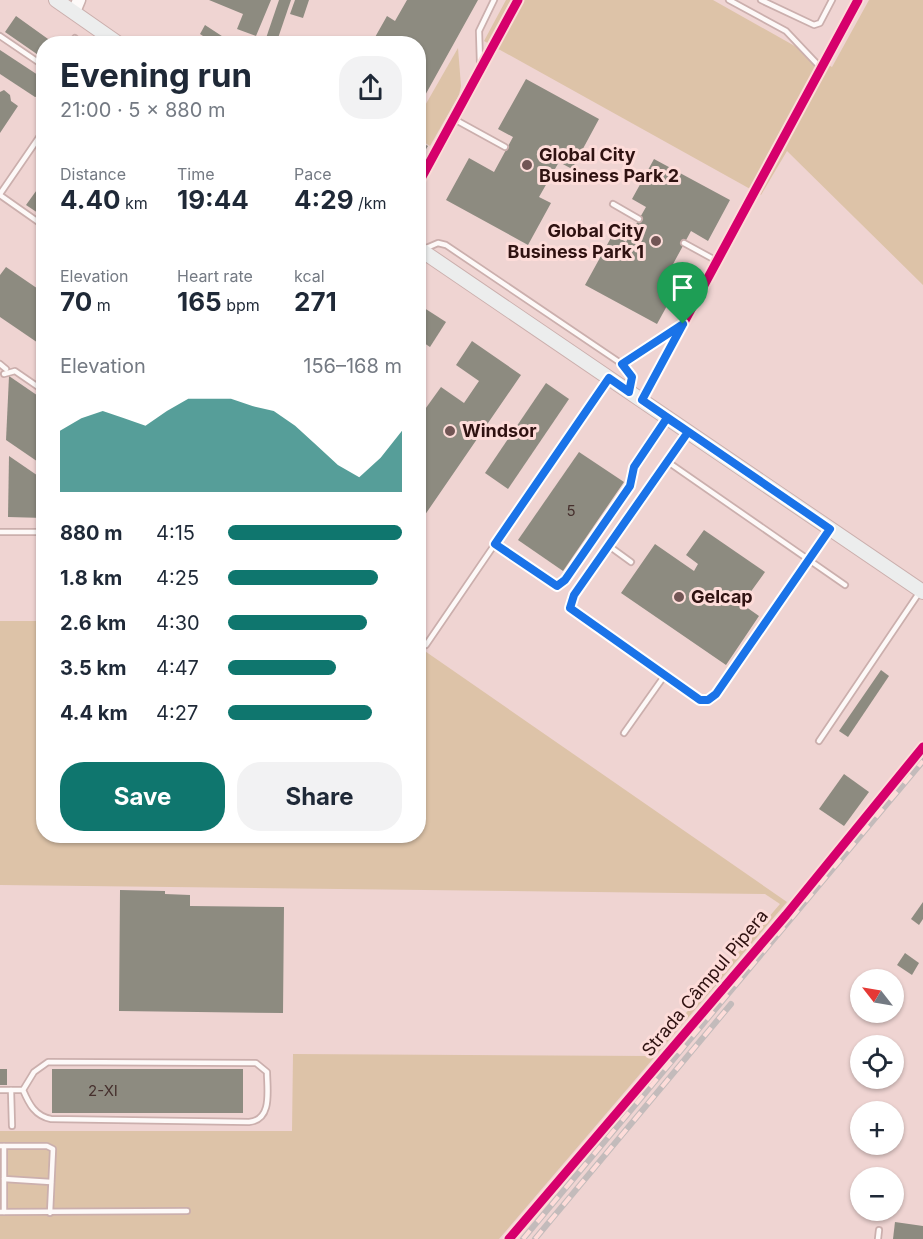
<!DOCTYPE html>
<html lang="en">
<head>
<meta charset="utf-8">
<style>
	:root { --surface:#fff; --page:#f2f2f3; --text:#1f2937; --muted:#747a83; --accent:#0f766e }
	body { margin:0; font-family:Inter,sans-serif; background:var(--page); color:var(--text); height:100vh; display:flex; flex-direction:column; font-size:22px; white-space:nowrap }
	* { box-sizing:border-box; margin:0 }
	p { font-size:20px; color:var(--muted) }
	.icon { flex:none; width:33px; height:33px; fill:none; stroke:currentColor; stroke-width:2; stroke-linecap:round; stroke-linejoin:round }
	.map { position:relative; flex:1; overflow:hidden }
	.drawer { position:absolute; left:36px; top:36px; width:390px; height:807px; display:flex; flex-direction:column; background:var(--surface); border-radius:24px; box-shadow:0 2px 4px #0004 }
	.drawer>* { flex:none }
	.needle { width:39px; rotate:301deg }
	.fabs { position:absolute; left:850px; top:969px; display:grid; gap:12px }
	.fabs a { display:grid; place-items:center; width:54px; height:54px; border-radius:50%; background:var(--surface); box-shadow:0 2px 4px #0004; font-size:30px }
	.pin { position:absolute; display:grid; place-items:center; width:51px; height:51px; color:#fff; margin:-62px -26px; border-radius:50% 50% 50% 0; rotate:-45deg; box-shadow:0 0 6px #0007 }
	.pin .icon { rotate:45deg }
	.round { display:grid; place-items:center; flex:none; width:63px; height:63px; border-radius:24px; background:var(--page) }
	.head { display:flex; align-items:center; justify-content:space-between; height:102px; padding:0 24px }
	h1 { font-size:33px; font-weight:700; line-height:45px }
	.stats { display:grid; grid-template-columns:repeat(3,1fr); gap:9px; height:102px; padding:6px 24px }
	.stats div { display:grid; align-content:center }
	.stats b { font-size:26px; font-weight:700 }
	.stats small { font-size:16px; font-weight:400 }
	.stats p { font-size:16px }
	.chart { height:168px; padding:12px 24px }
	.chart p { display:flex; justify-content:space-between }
	.chart svg { width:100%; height:108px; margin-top:6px; fill:var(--accent); opacity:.7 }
	.primary-button { display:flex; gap:12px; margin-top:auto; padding:12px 24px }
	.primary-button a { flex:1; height:69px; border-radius:24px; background:var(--accent); color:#fff; font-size:24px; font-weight:700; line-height:69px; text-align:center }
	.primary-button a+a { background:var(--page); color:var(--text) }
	ul { padding:0 24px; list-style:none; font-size:20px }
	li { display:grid; grid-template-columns:96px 72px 1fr; align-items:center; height:45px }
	li i { height:15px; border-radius:8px; background:var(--accent) }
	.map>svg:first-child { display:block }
	.green { fill:#ddc3a8 }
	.building { fill:#8d8b80 }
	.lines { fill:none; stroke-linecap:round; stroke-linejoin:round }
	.service-casing { stroke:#cbafad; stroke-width:8 }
	.minor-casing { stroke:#cbafad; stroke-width:12 }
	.tertiary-casing { stroke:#cbafad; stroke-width:15 }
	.secondary-casing { stroke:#cbafad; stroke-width:16 }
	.service { stroke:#fdf9f8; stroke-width:4.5 }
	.minor { stroke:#fdf9f8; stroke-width:9 }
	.tertiary { stroke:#fdf9f8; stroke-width:12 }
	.secondary { stroke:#eceded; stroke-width:14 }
	.rail-casing { stroke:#c3bbbb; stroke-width:6 }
	.rail { stroke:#fddcd9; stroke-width:4; stroke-dasharray:11; stroke-linecap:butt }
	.cycleway-casing { stroke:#fddcd9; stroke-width:13 }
	.cycleway { stroke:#d6006c; stroke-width:9 }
	.route-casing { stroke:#fff; stroke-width:12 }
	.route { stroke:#1a73e8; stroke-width:8 }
	.poi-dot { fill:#725655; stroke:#fddcd9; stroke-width:2 }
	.labels { text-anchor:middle; stroke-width:6; stroke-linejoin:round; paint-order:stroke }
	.number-label { font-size:15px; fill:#46302d }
	.poi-label { font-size:18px; font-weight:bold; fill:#2f1211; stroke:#fddcd9; text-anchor:start }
	.street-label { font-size:18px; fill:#2f1211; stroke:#fddcd9 }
</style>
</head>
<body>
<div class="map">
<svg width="923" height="1239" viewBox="0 0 923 1239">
	<rect width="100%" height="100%" fill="#efd4d2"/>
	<g class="green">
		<path d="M506 0H713L832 67 869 0H923V285L787 151 761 195 484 41Z"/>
		<path d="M458 48 461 86 459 95 430 146 419 139V116Z"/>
		<path d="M0 621H43L44 836H418L419 647 787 902 499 1239H0V1131H292L293 1054 649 1056 780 904 765 894 0 885Z"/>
	</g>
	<g class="building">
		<path d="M209 0H271L256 36 237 29 243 14Z"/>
		<path d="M279 0H291L276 44H264Z"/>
		<path d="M295 0H309L303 18 290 14Z"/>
		<path d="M407 0H478L418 108V44H383L374 39 387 16 395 21Z"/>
		<path d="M16 16 55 44H44V59L5 32Z"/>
		<path d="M205 25 234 44H215L200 34Z"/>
		<path d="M0 50 44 79V91L40 96 35 97 0 74Z"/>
		<path d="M526 79 599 119 572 169 559 162 539 197 551 203 528 245 446 200 469 158 494 172 513 137 498 129Z"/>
		<path d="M4 90 10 95 11 101 18 106 0 133V92Z"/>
		<path d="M418 141 428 146 420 159 418 158Z"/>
		<path d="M654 159 730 200 708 241 691 231 672 266 685 273 657 324 585 285 613 234 626 242 646 207 632 199Z"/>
		<path d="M44 180V217L26 205Z"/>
		<path d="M6 267 44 293V347L0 317V275Z"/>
		<path d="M418 304 446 322 430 347 418 339Z"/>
		<path d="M472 341 521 375 418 525V419L441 387 464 403 479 381 456 365Z"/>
		<path d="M9 376 44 400V466L6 440Z"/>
		<path d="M546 383 569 399 508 489 485 473Z"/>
		<path d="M579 452 624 482 563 571 518 540Z"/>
		<path d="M9 456 44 480V518L8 517Z"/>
		<path d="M704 530 765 572 747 597 737 590 732 597 759 616 726 665 621 593 655 544 694 571 698 564 686 555Z"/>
		<path d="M881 670 889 676 848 737 839 731Z"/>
		<path d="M844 774 869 792 844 826 819 809Z"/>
		<path d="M120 890 165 891V894L190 895V906L284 907 283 1013 119 1011Z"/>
		<path d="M923 902V919L919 925 911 919Z"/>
		<path d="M905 953 919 963 912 975 897 965Z"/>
		<rect x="0" y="1069" width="7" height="16"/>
		<rect x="52" y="1069" width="191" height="44"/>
		<path d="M895 1222 923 1226V1239H893Z"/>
	</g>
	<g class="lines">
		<g class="service-casing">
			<g id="service">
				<path d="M729 0 786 31 821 68"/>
				<path d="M761 0 814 25 820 23 832 0"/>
				<path d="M0 36 44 66"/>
				<path d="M71 44 75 38"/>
				<path d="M480 63 479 31 494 0"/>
				<path d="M454 119 505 147"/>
				<path d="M0 194 44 130"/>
				<path d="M0 195 44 226"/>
				<path d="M613 204 639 219"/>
				<path d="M684 243 717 261"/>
				<path d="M424 249 438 243 446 245 622 364 632 377 629 389"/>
				<path d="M0 364 6 369"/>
				<path d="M622 364 680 326"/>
				<path d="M4 374 15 371 44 391"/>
				<path d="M687 434 574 595 571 608 701 700H708L716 694 829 531"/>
				<path d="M668 462 845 585"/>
				<path d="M0 532H44"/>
				<path d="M495 544 557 586 565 580 630 486 634 467 666 420"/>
				<path d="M609 546 631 562"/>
				<path d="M426 645 607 380"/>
				<path d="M624 733 665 675"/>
				<path d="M819 741 919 593"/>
				<path d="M48 1062 256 1063 267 1072C267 1089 273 1120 249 1122L51 1119C35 1116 29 1104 23 1090L34 1072Z"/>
				<path d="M0 1090H23"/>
				<path d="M11 1090 12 1126"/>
				<path d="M0 1146H47L53 1149 50 1213"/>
				<path d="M4 1179 51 1182"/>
				<path d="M0 1212 187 1211"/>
				<path d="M4 1212V1146"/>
				<path d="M878 1239 879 1230"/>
			</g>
		</g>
		<g class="minor-casing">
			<g id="minor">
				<path d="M418 184 518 0"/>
				<path d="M642 400 858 0"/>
				<path d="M509 1239 786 915 923 747"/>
			</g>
		</g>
		<g class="tertiary-casing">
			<path id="tertiary" d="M74 12 79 0"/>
		</g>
		<g class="secondary-casing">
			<g id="secondary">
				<path d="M56 0 119 44"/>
				<path d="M418 248 923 592"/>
			</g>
		</g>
		<use href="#service" class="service"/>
		<use href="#minor" class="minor"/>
		<use href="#tertiary" class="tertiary"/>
		<use href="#secondary" class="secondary"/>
		<g class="rail-casing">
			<g id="rail">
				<path d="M523 1239 923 761"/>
				<path d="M535 1239 731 1004"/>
			</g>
		</g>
		<use href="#rail" class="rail"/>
		<g class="cycleway-casing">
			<g id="cycleway">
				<path d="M418 184 518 0"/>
				<path d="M642 400 858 0"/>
				<path d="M509 1239 786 915 923 747"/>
			</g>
		</g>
		<use href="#cycleway" class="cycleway"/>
	</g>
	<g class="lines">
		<g class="route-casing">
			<path id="route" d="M683 324 622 364 632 377 629 392 609 378 495 544 557 586 565 580 630 486 634 467 667 418 688 432 574 595 570 608 700 700H708L716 694 830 529 642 400 683 324"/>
		</g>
		<use href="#route" class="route"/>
	</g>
	<g class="poi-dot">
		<circle cx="527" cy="165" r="6"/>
		<circle cx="656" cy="241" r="6"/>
		<circle cx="450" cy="431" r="6"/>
		<circle cx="679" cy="597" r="6"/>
	</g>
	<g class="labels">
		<g class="number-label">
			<text x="571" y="516">5</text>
			<text x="103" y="1096">2-XI</text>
		</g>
		<g class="poi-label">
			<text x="539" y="161">Global City<tspan x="539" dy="21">Business Park 2</tspan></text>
			<text x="644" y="237" text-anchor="end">Global City<tspan x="644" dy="21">Business Park 1</tspan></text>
			<text x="462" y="437">Windsor</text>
			<text x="691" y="603">Gelcap</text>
		</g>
		<g class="street-label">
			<text transform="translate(705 983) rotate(-50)" y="6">Strada Câmpul Pipera</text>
		</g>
	</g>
</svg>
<div class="fabs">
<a><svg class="needle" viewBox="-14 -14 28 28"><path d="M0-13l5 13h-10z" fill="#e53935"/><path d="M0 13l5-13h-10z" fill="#747a83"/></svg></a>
<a><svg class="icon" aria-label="locate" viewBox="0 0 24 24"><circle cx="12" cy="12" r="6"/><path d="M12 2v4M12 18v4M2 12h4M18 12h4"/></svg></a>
<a>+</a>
<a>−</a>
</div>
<div class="pin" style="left:683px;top:324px;background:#1e9e55"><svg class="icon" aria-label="arrive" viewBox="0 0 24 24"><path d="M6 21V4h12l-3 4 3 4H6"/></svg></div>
<section class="drawer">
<div class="head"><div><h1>Evening run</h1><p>21:00 · 5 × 880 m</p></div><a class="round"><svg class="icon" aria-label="share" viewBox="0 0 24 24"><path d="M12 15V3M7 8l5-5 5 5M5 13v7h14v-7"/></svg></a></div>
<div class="stats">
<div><p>Distance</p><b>4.40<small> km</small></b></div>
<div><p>Time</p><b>19:44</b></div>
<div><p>Pace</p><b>4:29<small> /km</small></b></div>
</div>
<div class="stats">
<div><p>Elevation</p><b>70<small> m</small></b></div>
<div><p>Heart rate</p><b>165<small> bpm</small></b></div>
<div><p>kcal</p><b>271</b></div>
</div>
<div class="chart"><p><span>Elevation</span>156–168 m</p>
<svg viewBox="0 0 160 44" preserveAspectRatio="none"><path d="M0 44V19L10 14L20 11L30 14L40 17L50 11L60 6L70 6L80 6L90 9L100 11L110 17L120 25L130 33L140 38L150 30L160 19V44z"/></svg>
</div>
<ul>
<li><b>880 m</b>4:15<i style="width:100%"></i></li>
<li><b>1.8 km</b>4:25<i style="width:86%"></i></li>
<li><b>2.6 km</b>4:30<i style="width:80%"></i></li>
<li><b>3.5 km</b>4:47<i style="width:62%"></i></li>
<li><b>4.4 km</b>4:27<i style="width:83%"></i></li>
</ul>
<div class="primary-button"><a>Save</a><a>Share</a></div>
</section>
</div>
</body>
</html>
